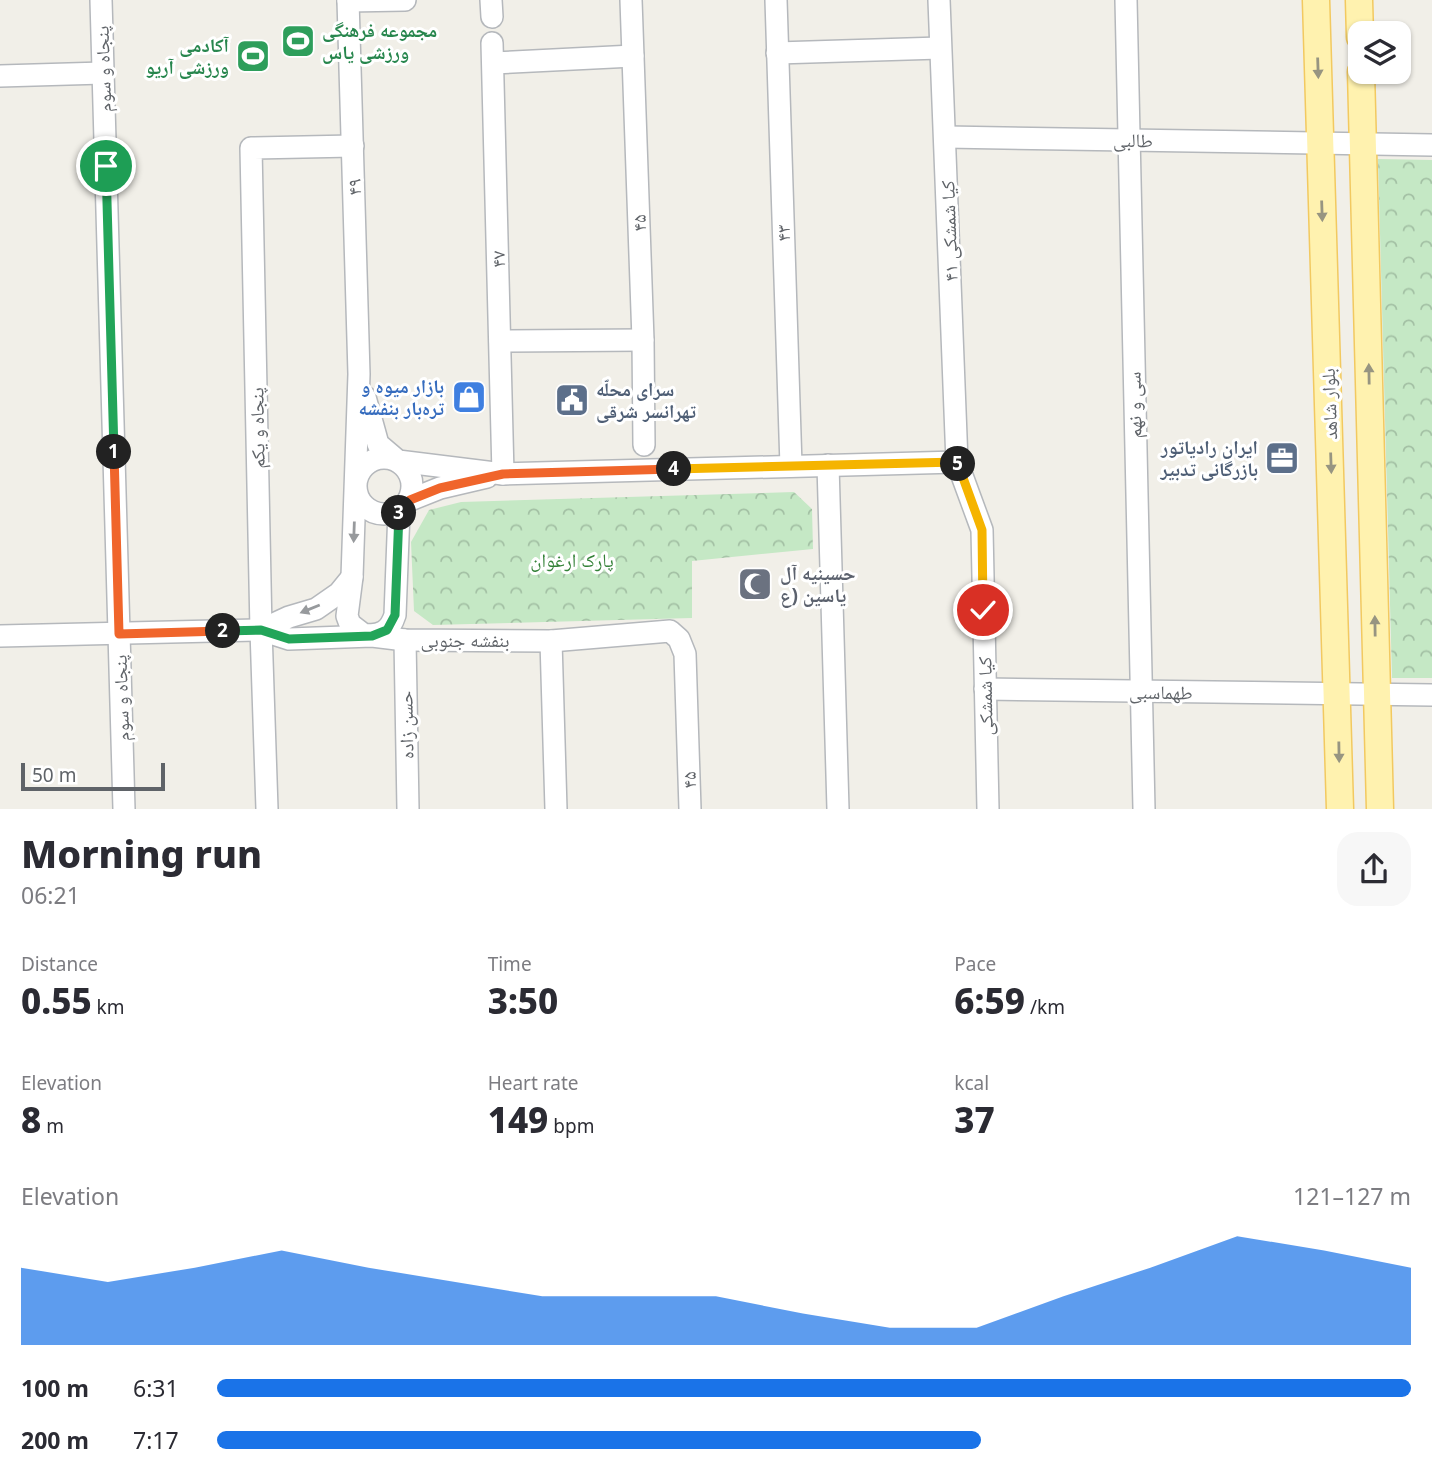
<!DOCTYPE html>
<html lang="en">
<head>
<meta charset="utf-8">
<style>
	:root { --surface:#fff; --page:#f7f7f7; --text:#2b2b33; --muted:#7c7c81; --accent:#1a73e8 }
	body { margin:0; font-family:"Noto Sans","Noto Naskh Arabic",sans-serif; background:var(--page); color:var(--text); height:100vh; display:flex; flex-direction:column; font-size:26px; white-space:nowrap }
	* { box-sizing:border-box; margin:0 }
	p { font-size:23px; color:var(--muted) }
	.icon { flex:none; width:38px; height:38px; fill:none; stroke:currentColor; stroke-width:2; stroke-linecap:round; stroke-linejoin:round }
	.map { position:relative; height:809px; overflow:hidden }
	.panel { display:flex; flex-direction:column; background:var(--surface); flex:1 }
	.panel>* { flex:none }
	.controls { position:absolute; left:1348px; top:21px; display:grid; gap:14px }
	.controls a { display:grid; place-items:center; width:63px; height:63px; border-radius:14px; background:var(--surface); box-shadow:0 2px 5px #0004; font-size:35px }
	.scale { position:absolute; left:21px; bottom:18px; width:144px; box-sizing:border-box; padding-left:7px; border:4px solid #5f6368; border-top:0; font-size:19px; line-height:24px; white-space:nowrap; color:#5f6368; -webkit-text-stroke:5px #fff; paint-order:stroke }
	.pin { position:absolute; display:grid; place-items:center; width:60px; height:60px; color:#fff; margin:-30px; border:4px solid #fff; border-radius:50%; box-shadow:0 2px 7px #0007 }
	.km { position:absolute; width:35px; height:35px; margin:-18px; border-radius:50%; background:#222; color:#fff; font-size:19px; line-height:35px; text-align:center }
	.round { display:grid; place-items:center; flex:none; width:74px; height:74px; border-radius:21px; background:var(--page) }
	.head { display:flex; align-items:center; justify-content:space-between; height:119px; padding:0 21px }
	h1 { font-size:38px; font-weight:800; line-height:52px }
	.figures { display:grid; grid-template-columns:repeat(3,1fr); gap:10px; height:119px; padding:7px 21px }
	.figures div { display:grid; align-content:center }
	.figures b { font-size:35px; font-weight:800 }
	.figures small { font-size:19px; font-weight:400 }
	.figures p { font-size:19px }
	.chart { height:196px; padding:14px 21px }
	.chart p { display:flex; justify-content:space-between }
	.chart svg { width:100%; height:126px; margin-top:7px; fill:var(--accent); opacity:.7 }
	ul { padding:0 21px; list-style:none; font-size:23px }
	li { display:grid; grid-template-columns:112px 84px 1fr; align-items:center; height:52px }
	li i { height:18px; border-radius:9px; background:var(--accent) }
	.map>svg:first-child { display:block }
	.forest { fill:url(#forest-crowns) }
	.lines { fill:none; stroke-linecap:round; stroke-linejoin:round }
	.minor-casing { stroke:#b5b8bc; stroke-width:24 }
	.major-casing { stroke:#f2c960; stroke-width:29 }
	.minor { stroke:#fff; stroke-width:21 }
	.major { stroke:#fff2af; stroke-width:26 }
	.oneway { fill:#979581 }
	.oneway2 { fill:#979a9d }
	.split-1-casing { stroke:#fff; stroke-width:14 }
	.split-2-casing { stroke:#fff; stroke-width:14 }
	.split-3-casing { stroke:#fff; stroke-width:14 }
	.split-4-casing { stroke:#fff; stroke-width:14 }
	.split-5-casing { stroke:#fff; stroke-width:14 }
	.split-6-casing { stroke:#fff; stroke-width:14 }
	.split-1 { stroke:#22a559; stroke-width:9 }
	.split-2 { stroke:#f0652b; stroke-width:9 }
	.split-3 { stroke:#22a559; stroke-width:9 }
	.split-4 { stroke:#f0652b; stroke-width:9 }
	.split-5 { stroke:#f5b400; stroke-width:9 }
	.split-6 { stroke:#f5b400; stroke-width:9 }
	.labels { text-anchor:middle; stroke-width:6; stroke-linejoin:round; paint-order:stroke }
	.leisure-label { font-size:19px; font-weight:bold; fill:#27864d; stroke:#fff; text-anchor:start }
	.street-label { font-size:19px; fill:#5f6368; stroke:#fff }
	.shop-label { font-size:19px; font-weight:bold; fill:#366cbe; stroke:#fff; text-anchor:end }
	.service-label { font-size:19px; font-weight:bold; fill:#4e5e75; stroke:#fff; text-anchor:start }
	.park-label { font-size:19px; fill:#348238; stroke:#fff }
	.worship-label { font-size:19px; font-weight:bold; fill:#5b616d; stroke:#fff; text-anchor:start }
</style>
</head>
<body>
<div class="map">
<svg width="1432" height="809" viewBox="0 0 1432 809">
	<defs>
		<pattern id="forest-crowns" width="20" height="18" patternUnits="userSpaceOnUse" patternTransform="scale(1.75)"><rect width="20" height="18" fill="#c5e8c5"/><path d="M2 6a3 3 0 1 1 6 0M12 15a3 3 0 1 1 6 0" fill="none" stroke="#a3c0a4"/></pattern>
	</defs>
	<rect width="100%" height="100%" fill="#f1efe8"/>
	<g class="forest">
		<path d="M1378 159 1432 160V678H1392Z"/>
		<path d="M794 492 812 509 813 549 692 561V618L433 625 414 611 411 542 429 510 461 502Z"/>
	</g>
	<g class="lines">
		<g class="minor-casing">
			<g id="minor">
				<path d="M101 0 124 809"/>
				<path d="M348 0 359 374 352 577 347 616 350 624 363 634C380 637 390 631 395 615L399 511"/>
				<path d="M491 0 492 17"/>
				<path d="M631 0 643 340 644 445"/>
				<path d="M776 0 791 466"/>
				<path d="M939 0 957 462 982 530 988 809"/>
				<path d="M1126 0 1144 809"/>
				<path d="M348 1 405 0"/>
				<path d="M492 43 503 474"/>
				<path d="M777 53 940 48"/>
				<path d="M493 63 633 56"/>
				<path d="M0 76 103 73"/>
				<path d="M946 137 1432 145"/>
				<path d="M500 341 643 340"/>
				<path d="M365 397 378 444 398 461 503 474 957 462"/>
				<circle cx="384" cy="486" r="28"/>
				<path d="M828 465 838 809"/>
				<path d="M410 500 440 488 487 477"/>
				<path d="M261 630 289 617 316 609 339 593 352 577"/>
				<path d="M0 636 261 630 289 639 372 636 405 640 551 641 670 631 679 639 685 654 690 809"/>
				<path d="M405 640 408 809"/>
				<path d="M551 641 556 809"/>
				<path d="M985 689 1432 695"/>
				<path d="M267 809 261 630 251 148 353 146"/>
			</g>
		</g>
		<g class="major-casing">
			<g id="major">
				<path d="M1316 0 1340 809"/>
				<path d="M1359 0 1360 37"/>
				<path d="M1361 72 1380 809"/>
			</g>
		</g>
		<use href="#minor" class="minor"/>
		<use href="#major" class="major"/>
	</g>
	<defs><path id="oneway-solid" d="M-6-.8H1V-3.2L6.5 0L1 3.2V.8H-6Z" transform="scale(1.75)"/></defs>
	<g class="oneway">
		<use href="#oneway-solid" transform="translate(1318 68) rotate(88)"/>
		<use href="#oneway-solid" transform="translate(1322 211) rotate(88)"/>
		<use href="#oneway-solid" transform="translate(1369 374) rotate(-91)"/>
		<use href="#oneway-solid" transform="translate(1331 463) rotate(88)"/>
		<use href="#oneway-solid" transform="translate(1375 626) rotate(-91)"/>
		<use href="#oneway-solid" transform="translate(1339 752) rotate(89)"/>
	</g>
	<g class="oneway2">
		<use href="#oneway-solid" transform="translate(354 532) rotate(92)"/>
		<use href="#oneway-solid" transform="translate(310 609) rotate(158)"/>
	</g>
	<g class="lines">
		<g class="split-1-casing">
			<path id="split-1" d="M106 166 114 452"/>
		</g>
		<g class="split-2-casing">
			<path id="split-2" d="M114 452 119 634 223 631"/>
		</g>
		<g class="split-3-casing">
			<path id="split-3" d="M223 631 261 630 289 639 372 636 387 630 395 615 399 513"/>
		</g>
		<g class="split-4-casing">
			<path id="split-4" d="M399 513 410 500 440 488 503 474 674 469"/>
		</g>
		<g class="split-5-casing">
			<path id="split-5" d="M674 469 957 462 958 464"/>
		</g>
		<g class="split-6-casing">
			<path id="split-6" d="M958 464 982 530 983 610"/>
		</g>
		<use href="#split-1" class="split-1"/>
		<use href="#split-2" class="split-2"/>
		<use href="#split-3" class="split-3"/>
		<use href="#split-4" class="split-4"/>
		<use href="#split-5" class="split-5"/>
		<use href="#split-6" class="split-6"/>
	</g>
	<defs>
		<g id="stadium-square" transform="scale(1.75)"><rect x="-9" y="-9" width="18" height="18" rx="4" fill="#2e9e5b" stroke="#fff"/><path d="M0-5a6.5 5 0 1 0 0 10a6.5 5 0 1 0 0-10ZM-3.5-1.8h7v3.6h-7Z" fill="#fff"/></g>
		<g id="shop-square" transform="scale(1.75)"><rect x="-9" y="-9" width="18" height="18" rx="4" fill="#3f7fe0" stroke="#fff"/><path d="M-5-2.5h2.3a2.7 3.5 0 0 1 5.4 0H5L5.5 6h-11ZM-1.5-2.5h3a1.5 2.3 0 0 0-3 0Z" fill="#fff"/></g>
		<g id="civic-square" transform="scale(1.75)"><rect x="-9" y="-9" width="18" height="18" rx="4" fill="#5c6f8a" stroke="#fff"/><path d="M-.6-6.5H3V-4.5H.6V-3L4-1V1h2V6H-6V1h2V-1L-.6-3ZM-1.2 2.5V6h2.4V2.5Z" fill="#fff"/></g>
		<g id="office-square" transform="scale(1.75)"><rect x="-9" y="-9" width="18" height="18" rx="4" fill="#5c6f8a" stroke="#fff"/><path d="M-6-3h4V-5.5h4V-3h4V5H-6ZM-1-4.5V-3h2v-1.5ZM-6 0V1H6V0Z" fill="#fff"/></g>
		<g id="mosque-square" transform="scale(1.75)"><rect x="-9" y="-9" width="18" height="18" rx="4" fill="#6b7280" stroke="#fff"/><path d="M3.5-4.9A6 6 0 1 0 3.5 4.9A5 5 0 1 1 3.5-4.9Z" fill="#fff"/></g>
	</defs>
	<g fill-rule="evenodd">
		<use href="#stadium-square" x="298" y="41"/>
		<use href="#stadium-square" x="253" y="56"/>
		<use href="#shop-square" x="469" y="397"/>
		<use href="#civic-square" x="572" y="400"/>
		<use href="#office-square" x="1282" y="458"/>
		<use href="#mosque-square" x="755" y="584"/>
	</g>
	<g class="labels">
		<g class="leisure-label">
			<text x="322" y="37">مجموعه فرهنگی<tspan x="322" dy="22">ورزشی یاس</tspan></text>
			<text x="229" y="52" text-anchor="end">آکادمی<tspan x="229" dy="22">ورزشی آریو</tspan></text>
		</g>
		<g class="street-label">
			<text transform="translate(103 69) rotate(-92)" y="7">پنجاه و سوم</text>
			<text transform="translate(1133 140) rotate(1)" y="7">طالبی</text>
			<text transform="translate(354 187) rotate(-92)" y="7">۴۹</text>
			<text transform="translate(639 223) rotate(-92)" y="7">۴۵</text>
			<text transform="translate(949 231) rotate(-92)" y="7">۴۱ کیا شمشکی</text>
			<text transform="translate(783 233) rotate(-92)" y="7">۴۳</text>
			<text transform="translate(498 259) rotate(-91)" y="7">۴۷</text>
			<text transform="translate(1329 404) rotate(-92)" y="7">بلوار شاهد</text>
			<text transform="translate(1134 405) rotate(-91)" y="7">سی و نهم</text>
			<text transform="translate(257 428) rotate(-91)" y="7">پنجاه و یکم</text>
			<text x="465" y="647">بنفشه جنوبی</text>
			<text transform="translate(1161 692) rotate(1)" y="7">طهماسبی</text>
			<text transform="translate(985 696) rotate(-91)" y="7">کیا شمشکی</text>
			<text transform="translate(121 698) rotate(-92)" y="7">پنجاه و سوم</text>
			<text transform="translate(406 725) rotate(-91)" y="7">حسن زاده</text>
			<text transform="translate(689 780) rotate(-92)" y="7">۴۵</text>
		</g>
		<g class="shop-label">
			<text x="444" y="393">بازار میوه و<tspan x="444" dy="22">تره‌بار بنفشه</tspan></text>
		</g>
		<g class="service-label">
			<text x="596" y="396">سرای محلّه<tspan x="596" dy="22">تهرانسر شرقی</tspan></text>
			<text x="1258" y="454" text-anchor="end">ایران رادیاتور<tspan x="1258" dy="22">بازرگانی تدبیر</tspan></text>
		</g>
		<g class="park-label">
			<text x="572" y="567">پارک ارغوان</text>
		</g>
		<g class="worship-label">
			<text x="780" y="580">حسینیه آل<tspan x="780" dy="22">یاسین (ع</tspan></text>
		</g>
	</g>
</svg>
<div class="controls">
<a><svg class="icon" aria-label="layers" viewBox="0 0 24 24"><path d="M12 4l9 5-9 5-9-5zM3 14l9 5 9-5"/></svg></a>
</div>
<div class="scale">50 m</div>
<div class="pin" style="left:106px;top:166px;background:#1e9e55"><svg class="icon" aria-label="arrive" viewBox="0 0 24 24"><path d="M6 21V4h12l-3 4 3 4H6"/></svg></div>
<div class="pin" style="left:983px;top:610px;background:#d93025"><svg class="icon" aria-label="check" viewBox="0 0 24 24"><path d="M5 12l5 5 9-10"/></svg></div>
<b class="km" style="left:114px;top:452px">1</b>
<b class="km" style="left:223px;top:631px">2</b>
<b class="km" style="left:399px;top:513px">3</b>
<b class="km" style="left:674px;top:469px">4</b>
<b class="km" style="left:958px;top:464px">5</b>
</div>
<section class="panel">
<div class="head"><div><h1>Morning run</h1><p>06:21</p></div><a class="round"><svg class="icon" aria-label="share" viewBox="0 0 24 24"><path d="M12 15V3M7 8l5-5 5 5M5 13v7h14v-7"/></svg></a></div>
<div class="figures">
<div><p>Distance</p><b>0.55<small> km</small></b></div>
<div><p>Time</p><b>3:50</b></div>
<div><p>Pace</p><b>6:59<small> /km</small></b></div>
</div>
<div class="figures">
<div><p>Elevation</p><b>8<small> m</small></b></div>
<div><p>Heart rate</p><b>149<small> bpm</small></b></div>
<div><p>kcal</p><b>37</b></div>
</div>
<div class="chart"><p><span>Elevation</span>121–127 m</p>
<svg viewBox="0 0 160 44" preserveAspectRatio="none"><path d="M0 44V17L10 22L20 17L30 11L40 17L50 22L60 27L70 27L80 27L90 33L100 38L110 38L120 27L130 17L140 6L150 11L160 17V44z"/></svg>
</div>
<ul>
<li><b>100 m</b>6:31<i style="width:100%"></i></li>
<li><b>200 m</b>7:17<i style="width:64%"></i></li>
</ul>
</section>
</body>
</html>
